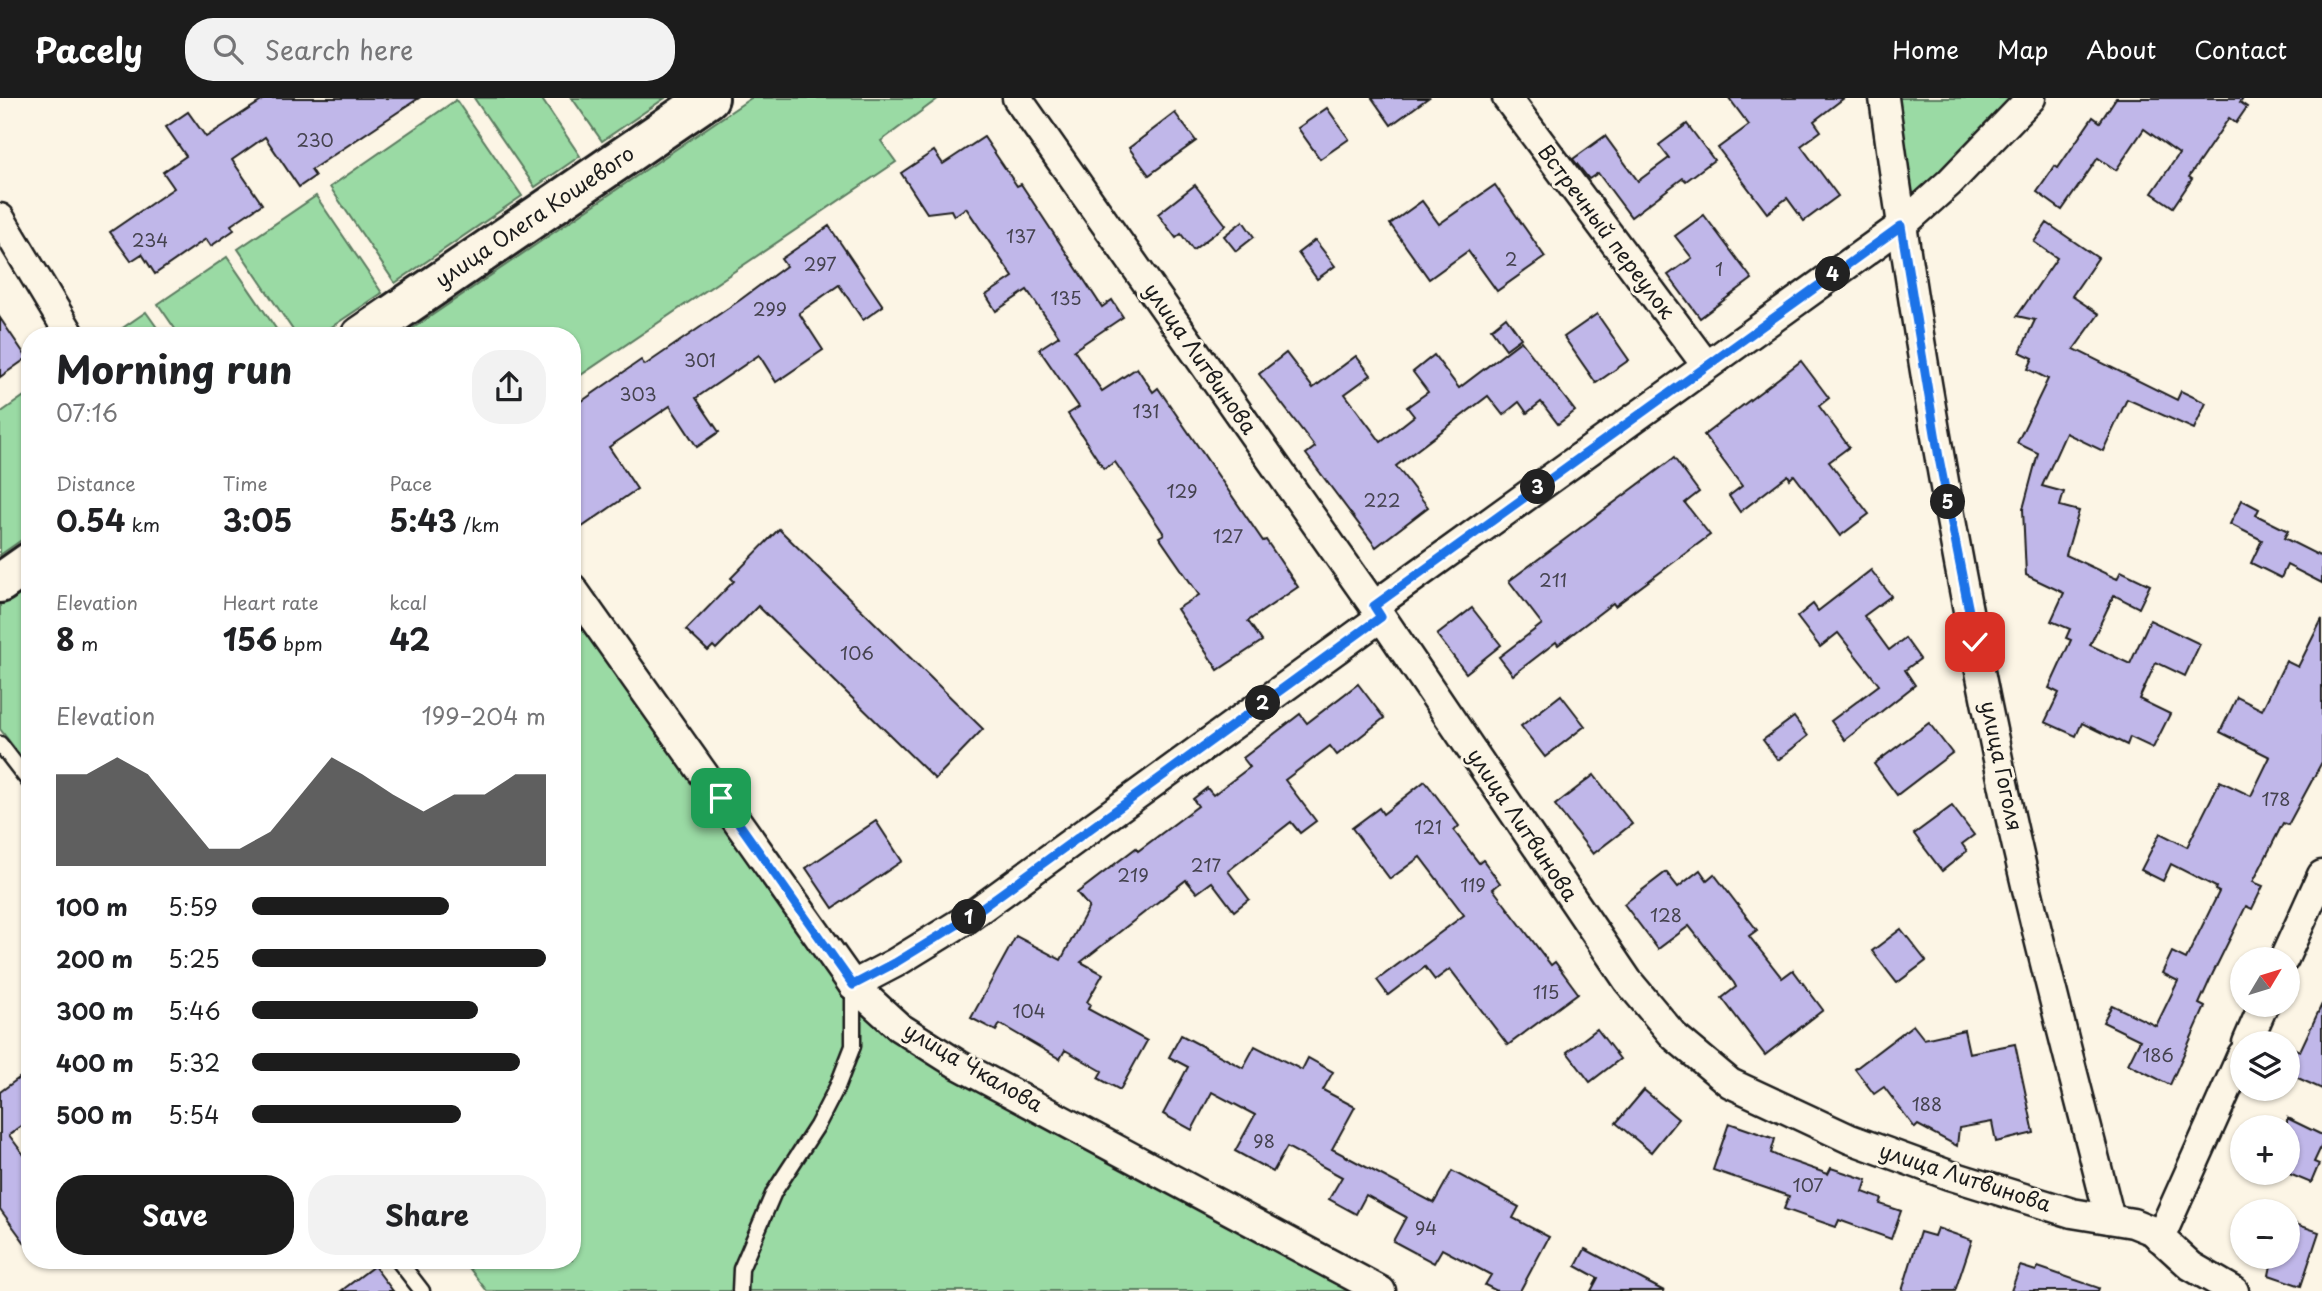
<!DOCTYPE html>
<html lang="en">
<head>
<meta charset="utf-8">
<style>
	:root { --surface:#fff; --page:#f2f2f2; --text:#202124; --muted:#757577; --accent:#1c1c1c }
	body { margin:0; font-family:"Playpen Sans",sans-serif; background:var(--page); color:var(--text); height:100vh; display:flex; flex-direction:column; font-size:26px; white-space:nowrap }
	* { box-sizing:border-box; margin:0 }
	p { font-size:23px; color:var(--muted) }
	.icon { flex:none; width:38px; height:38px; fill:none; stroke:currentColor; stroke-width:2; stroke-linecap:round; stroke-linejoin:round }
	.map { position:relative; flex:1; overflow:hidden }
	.drawer { position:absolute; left:21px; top:229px; width:560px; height:942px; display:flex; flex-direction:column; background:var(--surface); border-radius:28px; box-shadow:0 2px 5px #0004 }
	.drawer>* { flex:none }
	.needle { width:46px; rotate:52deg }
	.controls { position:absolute; left:2230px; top:849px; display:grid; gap:14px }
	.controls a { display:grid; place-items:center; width:70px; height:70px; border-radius:50%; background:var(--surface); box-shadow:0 2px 5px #0004; font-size:35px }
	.pin { position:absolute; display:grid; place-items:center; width:60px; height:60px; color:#fff; margin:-30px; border-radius:14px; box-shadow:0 4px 10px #0006 }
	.km { position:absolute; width:35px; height:35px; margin:-18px; border-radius:50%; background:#222; color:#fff; font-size:19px; line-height:35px; text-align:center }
	.round { display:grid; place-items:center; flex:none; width:74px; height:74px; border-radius:28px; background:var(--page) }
	.headline { display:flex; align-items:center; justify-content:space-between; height:119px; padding:0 35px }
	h1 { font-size:38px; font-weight:700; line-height:52px }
	.metrics { display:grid; grid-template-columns:repeat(3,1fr); gap:10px; height:119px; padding:7px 35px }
	.metrics div { display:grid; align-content:center }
	.metrics b { font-size:30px; font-weight:700 }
	.metrics small { font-size:19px; font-weight:400 }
	.metrics p { font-size:19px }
	.chart { height:196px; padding:14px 35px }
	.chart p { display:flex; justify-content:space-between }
	.chart svg { width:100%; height:126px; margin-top:7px; fill:var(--accent); opacity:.7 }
	.cta { display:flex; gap:14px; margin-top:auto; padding:14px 35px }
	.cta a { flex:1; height:80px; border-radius:28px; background:var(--accent); color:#fff; font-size:28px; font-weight:700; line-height:80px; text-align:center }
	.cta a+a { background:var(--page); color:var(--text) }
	ul { padding:0 35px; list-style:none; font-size:23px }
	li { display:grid; grid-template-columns:112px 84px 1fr; align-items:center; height:52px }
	li i { height:18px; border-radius:9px; background:var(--accent) }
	header { display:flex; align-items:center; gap:42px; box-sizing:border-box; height:98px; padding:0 35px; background:var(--accent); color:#fff }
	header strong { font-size:33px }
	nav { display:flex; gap:38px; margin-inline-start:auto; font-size:24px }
	.search { width:490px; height:63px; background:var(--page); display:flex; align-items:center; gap:18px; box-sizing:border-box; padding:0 24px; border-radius:28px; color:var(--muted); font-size:26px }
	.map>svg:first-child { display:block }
	.green { fill:#9adaa4; stroke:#5b7b60; stroke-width:2 }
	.building { fill:#c0b7e9; stroke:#1c1c1c; stroke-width:2 }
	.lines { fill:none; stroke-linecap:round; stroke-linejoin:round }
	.service-casing { stroke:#1c1c1c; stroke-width:19 }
	.minor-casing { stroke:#1c1c1c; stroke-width:33 }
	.secondary-casing { stroke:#1c1c1c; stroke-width:44 }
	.service { stroke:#fcf5e5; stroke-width:14 }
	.minor { stroke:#fcf5e5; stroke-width:28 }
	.secondary { stroke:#fcf5e5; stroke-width:38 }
	.route-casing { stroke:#fff; stroke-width:14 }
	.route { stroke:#1a73e8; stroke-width:9 }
	.labels { text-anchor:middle; stroke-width:6; stroke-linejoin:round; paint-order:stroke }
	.number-label { font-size:18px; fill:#45434f }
	.street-label { font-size:21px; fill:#1c1c1c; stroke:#fcf5e5 }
</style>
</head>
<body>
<header>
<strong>Pacely</strong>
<div class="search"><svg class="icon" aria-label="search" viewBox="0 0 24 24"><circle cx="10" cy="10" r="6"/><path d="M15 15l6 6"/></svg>Search here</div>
<nav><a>Home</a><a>Map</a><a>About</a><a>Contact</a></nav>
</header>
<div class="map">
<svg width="2322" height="1193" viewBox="0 0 2322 1193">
	<rect width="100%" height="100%" fill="#fcf5e5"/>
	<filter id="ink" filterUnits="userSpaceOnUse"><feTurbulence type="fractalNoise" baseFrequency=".0143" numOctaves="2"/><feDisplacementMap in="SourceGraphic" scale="14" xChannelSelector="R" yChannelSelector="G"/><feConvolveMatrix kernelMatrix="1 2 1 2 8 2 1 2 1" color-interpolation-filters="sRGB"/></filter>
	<g filter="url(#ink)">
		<g class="green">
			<path d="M474 0H541L580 58 535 89Z"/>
			<path d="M572 0H665L602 43Z"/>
			<path d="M751 0H939L881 43 896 64 572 283V238H409V233Z"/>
			<path d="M1898 0H2014L1924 97 1912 95 1908 89Z"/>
			<path d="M456 2 522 98 395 185 330 89Z"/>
			<path d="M316 98 382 195 318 238H297L238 151Z"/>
			<path d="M227 159 281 238H180L158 206Z"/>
			<path d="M146 214 163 238H111Z"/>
			<path d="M30 294V436L0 457V315Z"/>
			<path d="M30 478V670L0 631V498Z"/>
			<path d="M572 515 835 886 891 940 947 975 1349 1193H487L463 1162H572Z"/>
		</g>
		<g class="building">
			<path d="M266 0H419L311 72 315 78 299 89 265 39 232 62 262 106 231 127 234 132 211 148 206 141 155 176 142 156 131 163 110 134 174 90 163 74 186 58 166 29 188 14 206 39Z"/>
			<path d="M1372 0H1428L1391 27Z"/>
			<path d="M1729 0H1844L1814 23 1821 33 1801 48 1838 98 1804 123 1787 100 1767 115 1718 50 1749 27Z"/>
			<path d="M2116 0H2243L2240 4 2247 9 2236 25 2229 20 2189 79 2192 81 2173 109 2152 95 2179 56 2144 31 2116 72 2098 60 2062 112 2037 94 2055 68 2058 70 2093 19 2100 24Z"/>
			<path d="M1327 10 1349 41 1320 61 1298 30Z"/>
			<path d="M1175 15 1196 43 1149 77 1129 50Z"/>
			<path d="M1687 26 1714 62 1686 83 1683 80 1631 119 1598 75 1589 81 1573 61 1605 38 1638 83 1669 60 1659 47Z"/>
			<path d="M984 39 1017 88 1021 86 1102 209 1112 202 1123 219 1074 252 1102 293 1137 270 1153 294 1158 290 1263 443 1266 442 1298 489 1248 523 1262 543 1218 572 1177 511 1199 497 1159 439 1164 436 1115 364 1104 371 1068 316 1079 309 1039 251 1059 238 1027 192 996 213 986 197 1013 179 966 110 954 118 951 112 927 115 901 75 934 53 943 66Z"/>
			<path d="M1195 87 1226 127 1193 152 1181 136 1176 140 1158 116Z"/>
			<path d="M1495 87 1545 159 1497 193 1468 153 1429 181 1390 126 1422 103 1439 126Z"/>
			<path d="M1704 117 1752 181 1700 220 1668 177 1692 160 1675 138Z"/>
			<path d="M1243 123 1254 139 1236 153 1224 138Z"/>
			<path d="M2047 125 2098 160 2072 198 2099 216 2074 251 2177 302 2181 293 2206 305 2194 331 2127 301 2103 353 2066 335 2042 388 2064 394 2060 408 2079 413 2066 457 2117 481 2121 473 2150 487 2139 510 2114 497 2090 547 2130 566 2150 522 2200 546 2185 578 2156 564 2139 601 2170 616 2153 650 2130 639 2127 647 2082 625 2076 638 2045 624 2059 595 2049 590 2071 542 2066 540 2070 531 2051 523 2064 495 2026 477 2023 411 2038 355 2017 345 2048 281 2028 271 2033 260 2020 254 2035 222 2017 218 2057 160 2034 144Z"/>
			<path d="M829 128 883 208 863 222 839 187 799 215 823 252 776 284 759 257 696 300 719 334 697 349 670 308 609 349 637 391 572 436V310L641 262 645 267 740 202 786 168 781 161Z"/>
			<path d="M1315 142 1335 168 1317 181 1298 155Z"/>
			<path d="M1597 216 1629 262 1596 285 1564 239Z"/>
			<path d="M1506 219 1521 240 1506 251 1491 231Z"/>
			<path d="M0 220 27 260 0 279Z"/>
			<path d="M1521 243 1575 313 1558 326 1541 304 1527 315 1519 304 1503 317 1488 298 1396 368 1428 409 1376 449 1306 356 1315 349 1259 276 1286 255 1313 290 1356 258 1371 277 1345 296 1381 344 1414 318 1407 309 1428 294 1413 274 1434 257 1459 290Z"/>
			<path d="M1801 263 1829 300 1819 308 1849 349 1829 364 1869 416 1840 438 1794 377 1790 381 1788 377 1740 414 1729 398 1742 388 1704 337Z"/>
			<path d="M1674 360 1699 394 1685 405 1710 437 1615 508 1613 505 1558 547 1556 544 1513 577 1499 559 1542 526 1509 483Z"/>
			<path d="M2242 402 2259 411 2256 417 2288 433 2284 440 2322 459V485L2287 467 2281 480 2251 465 2262 442 2230 426Z"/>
			<path d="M779 431 983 631 935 681 758 508 716 551 713 548 708 553 686 532 734 483 731 480Z"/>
			<path d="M1871 472 1891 498 1864 518 1889 552 1905 540 1920 561 1905 572 1915 587 1845 642 1831 623 1879 587 1838 535 1820 549 1797 519 1813 506 1818 513Z"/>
			<path d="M1472 510 1501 547 1466 575 1437 537Z"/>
			<path d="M2322 521V664L2288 727 2283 725 2253 784 2263 788 2252 811 2246 808 2213 875 2199 906 2205 909 2170 987 2128 966 2140 942 2103 924 2112 907 2156 928 2178 883 2162 875 2172 854 2186 861 2219 794 2215 792 2216 789 2171 766 2163 783 2141 772 2160 735 2187 749 2220 683 2251 698 2270 659 2220 634 2237 599 2262 612 2286 563 2298 569Z"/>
			<path d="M1358 586 1384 620 1337 657 1330 648 1285 682 1316 723 1300 735 1291 724 1228 773 1249 801 1234 813 1212 784 1197 795 1186 782 1081 864 1103 876 1087 904 1090 906 1088 911 1147 943 1120 992 1098 980 1102 973 1065 952 1060 961 1000 926 996 933 971 920 1016 838 1061 862 1089 809 1077 795 1136 750 1138 753 1198 708 1193 701 1207 690 1213 697 1250 669 1243 660 1300 616 1307 625Z"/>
			<path d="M1561 597 1585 628 1545 659 1521 628Z"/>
			<path d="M1794 619 1808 638 1778 662 1763 642Z"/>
			<path d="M1929 625 1952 655 1897 697 1874 666Z"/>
			<path d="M1594 677 1632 726 1593 756 1555 707Z"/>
			<path d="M1425 683 1459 728 1454 733 1479 765 1483 762 1500 785 1493 791 1551 867 1555 864 1578 895 1508 947 1450 871 1435 882 1425 869 1388 897 1377 882 1464 817 1420 759 1390 781 1352 730 1379 710 1383 716Z"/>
			<path d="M1952 708 1974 737 1962 746 1967 753 1942 773 1914 736Z"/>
			<path d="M876 723 902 763 833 810 806 770Z"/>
			<path d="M1700 772 1707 782 1714 776 1757 832 1749 838 1782 880 1793 872 1823 912 1765 957 1722 900 1736 889 1734 885 1689 828 1658 851 1624 806 1666 774 1678 789Z"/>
			<path d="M1901 831 1926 863 1897 885 1872 853Z"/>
			<path d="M2322 906V991L2287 975V967L2295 951 2300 953Z"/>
			<path d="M1913 927 1924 941 1964 932 1969 955 2015 946 2034 1035 1996 1044 1992 1024 1959 1030 1957 1048 1918 1027 1915 1030 1884 989 1874 996 1855 971Z"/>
			<path d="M1597 931 1620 961 1590 984 1567 954Z"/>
			<path d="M1181 937 1243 970 1255 948 1302 972 1308 960 1333 974 1323 992 1355 1009 1332 1051 1434 1105 1452 1073 1519 1109 1513 1120 1549 1139 1520 1193H1497L1485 1187 1491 1177 1442 1151 1434 1165 1393 1143 1406 1119 1366 1097 1356 1116 1329 1101 1342 1079 1287 1049 1273 1074 1235 1053 1255 1017 1212 994 1192 1032 1163 1016 1188 969 1169 959Z"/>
			<path d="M30 972V1022L9 1037 30 1065V1152L0 1111V994Z"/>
			<path d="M1644 992 1678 1021 1651 1054 1616 1025Z"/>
			<path d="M2287 1020 2322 1037V1047L2314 1064 2319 1066 2311 1085 2287 1075Z"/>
			<path d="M1729 1025 1775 1041 1771 1055 1782 1060 1828 1076 1831 1070 1867 1082 1863 1094 1882 1101 1880 1106 1901 1113 1891 1141 1839 1122 1836 1129 1784 1111 1789 1098 1713 1072Z"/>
			<path d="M2287 1123 2319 1134 2301 1188 2269 1177 2273 1158H2287Z"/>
			<path d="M1937 1130 1972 1142 1955 1193H1902L1920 1134 1934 1138Z"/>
			<path d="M1585 1151 1630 1175 1664 1193H1591L1598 1180 1576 1168Z"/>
			<path d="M374 1168 393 1193H341Z"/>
			<path d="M2020 1168 2036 1173 2038 1169 2099 1190 2098 1193H2011Z"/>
		</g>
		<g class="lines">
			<g class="service-casing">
				<g id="service">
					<path d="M0 646 30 685"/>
					<path d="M398 1162 422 1193"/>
					<path d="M740 1193 741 1171 774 1094 817 1028 837 989 853 948V888"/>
				</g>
			</g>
			<g class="minor-casing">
				<g id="minor">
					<path d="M1017 0 1374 508 1628 883 1674 938 1730 985 1850 1041 1949 1077 2072 1115 2133 1125 2153 1133 2191 1168 2234 1193"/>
					<path d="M1507 0 1706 267"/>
					<path d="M1884 0C1916 239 1958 477 2009 713 2039 850 2076 985 2110 1121"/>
					<path d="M0 120 71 238"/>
					<path d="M572 490 853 887 899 929 959 967 1381 1193"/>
					<path d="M1374 508 1901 128 1949 85 2031 0"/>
					<path d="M2284 861 2322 777"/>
					<path d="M853 887 895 865 965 822 1381 519"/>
					<path d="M2247 945 2264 906"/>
					<path d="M2160 1140 2242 957"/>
				</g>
			</g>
			<g class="secondary-casing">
				<g id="secondary">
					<path d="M361 238 709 0"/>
					<path d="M0 485 30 464"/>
				</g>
			</g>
			<use href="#service" class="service"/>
			<use href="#minor" class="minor"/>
			<use href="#secondary" class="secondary"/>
		</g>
	</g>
	<g class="lines" filter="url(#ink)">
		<g class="route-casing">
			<path id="route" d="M721 700 853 887 895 865 965 822 1381 519 1374 508 1901 128 1939 360 1975 544"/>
		</g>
		<use href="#route" class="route"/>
	</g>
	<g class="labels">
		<g class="number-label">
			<text x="315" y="49">230</text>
			<text x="1021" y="145">137</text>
			<text x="150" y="149">234</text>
			<text x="1511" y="168">2</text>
			<text x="820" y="173">297</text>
			<text x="1719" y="178">1</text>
			<text x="1066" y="207">135</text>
			<text x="770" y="218">299</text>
			<text x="700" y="269">301</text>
			<text x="638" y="303">303</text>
			<text x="1146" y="320">131</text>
			<text x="1182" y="400">129</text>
			<text x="1382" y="409">222</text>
			<text x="1228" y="445">127</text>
			<text x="1553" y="489">211</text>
			<text x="857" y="562">106</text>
			<text x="2276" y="708">178</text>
			<text x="1428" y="736">121</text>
			<text x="1206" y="774">217</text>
			<text x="1133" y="784">219</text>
			<text x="1473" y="794">119</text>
			<text x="1666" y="824">128</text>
			<text x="1546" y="901">115</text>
			<text x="1029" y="920">104</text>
			<text x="2158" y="964">186</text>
			<text x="1927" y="1013">188</text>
			<text x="1264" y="1050">98</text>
			<text x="1808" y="1094">107</text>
			<text x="1426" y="1137">94</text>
		</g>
		<g class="street-label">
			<text transform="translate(535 119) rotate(-34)" y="7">улица Олега Кошевого</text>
			<text transform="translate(1606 134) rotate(53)" y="7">Встречный переулок</text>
			<text transform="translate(1200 261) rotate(55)" y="7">улица Литвинова</text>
			<text transform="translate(2001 668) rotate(78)" y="7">улица Гоголя</text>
			<text transform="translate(1522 727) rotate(56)" y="7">улица Литвинова</text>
			<text transform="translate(973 970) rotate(30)" y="7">улица Чкалова</text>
			<text transform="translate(1965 1080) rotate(18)" y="7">улица Литвинова</text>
		</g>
	</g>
</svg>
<div class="controls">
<a><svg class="needle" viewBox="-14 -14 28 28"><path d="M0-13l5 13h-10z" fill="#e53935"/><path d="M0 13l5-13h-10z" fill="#757577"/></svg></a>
<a><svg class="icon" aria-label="layers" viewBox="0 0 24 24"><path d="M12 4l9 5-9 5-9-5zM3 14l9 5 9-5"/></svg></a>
<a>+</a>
<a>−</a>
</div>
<div class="pin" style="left:721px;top:700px;background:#1e9e55"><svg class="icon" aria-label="arrive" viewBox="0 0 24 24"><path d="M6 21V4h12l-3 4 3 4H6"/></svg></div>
<div class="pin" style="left:1975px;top:544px;background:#d93025"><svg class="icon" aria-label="check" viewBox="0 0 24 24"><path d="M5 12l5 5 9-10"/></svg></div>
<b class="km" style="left:969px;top:819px">1</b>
<b class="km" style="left:1263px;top:605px">2</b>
<b class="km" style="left:1538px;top:389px">3</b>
<b class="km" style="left:1833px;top:176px">4</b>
<b class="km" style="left:1948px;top:404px">5</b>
<section class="drawer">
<div class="headline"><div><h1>Morning run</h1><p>07:16</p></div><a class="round"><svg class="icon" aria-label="share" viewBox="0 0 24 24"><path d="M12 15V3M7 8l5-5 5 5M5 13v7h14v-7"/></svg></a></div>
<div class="metrics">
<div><p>Distance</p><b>0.54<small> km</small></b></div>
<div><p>Time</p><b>3:05</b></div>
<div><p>Pace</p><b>5:43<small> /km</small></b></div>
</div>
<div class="metrics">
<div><p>Elevation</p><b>8<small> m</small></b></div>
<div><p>Heart rate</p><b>156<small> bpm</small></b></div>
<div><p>kcal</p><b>42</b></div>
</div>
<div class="chart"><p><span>Elevation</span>199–204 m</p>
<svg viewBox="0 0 160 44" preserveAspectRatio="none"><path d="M0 44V12L10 12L20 6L30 12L40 25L50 38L60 38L70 32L80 19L90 6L100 12L110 19L120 25L130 19L140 19L150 12L160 12V44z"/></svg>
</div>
<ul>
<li><b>100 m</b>5:59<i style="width:67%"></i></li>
<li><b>200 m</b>5:25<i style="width:100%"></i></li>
<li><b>300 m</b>5:46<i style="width:77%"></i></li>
<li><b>400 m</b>5:32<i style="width:91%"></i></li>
<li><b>500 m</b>5:54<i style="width:71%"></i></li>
</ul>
<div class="cta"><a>Save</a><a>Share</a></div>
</section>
</div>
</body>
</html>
